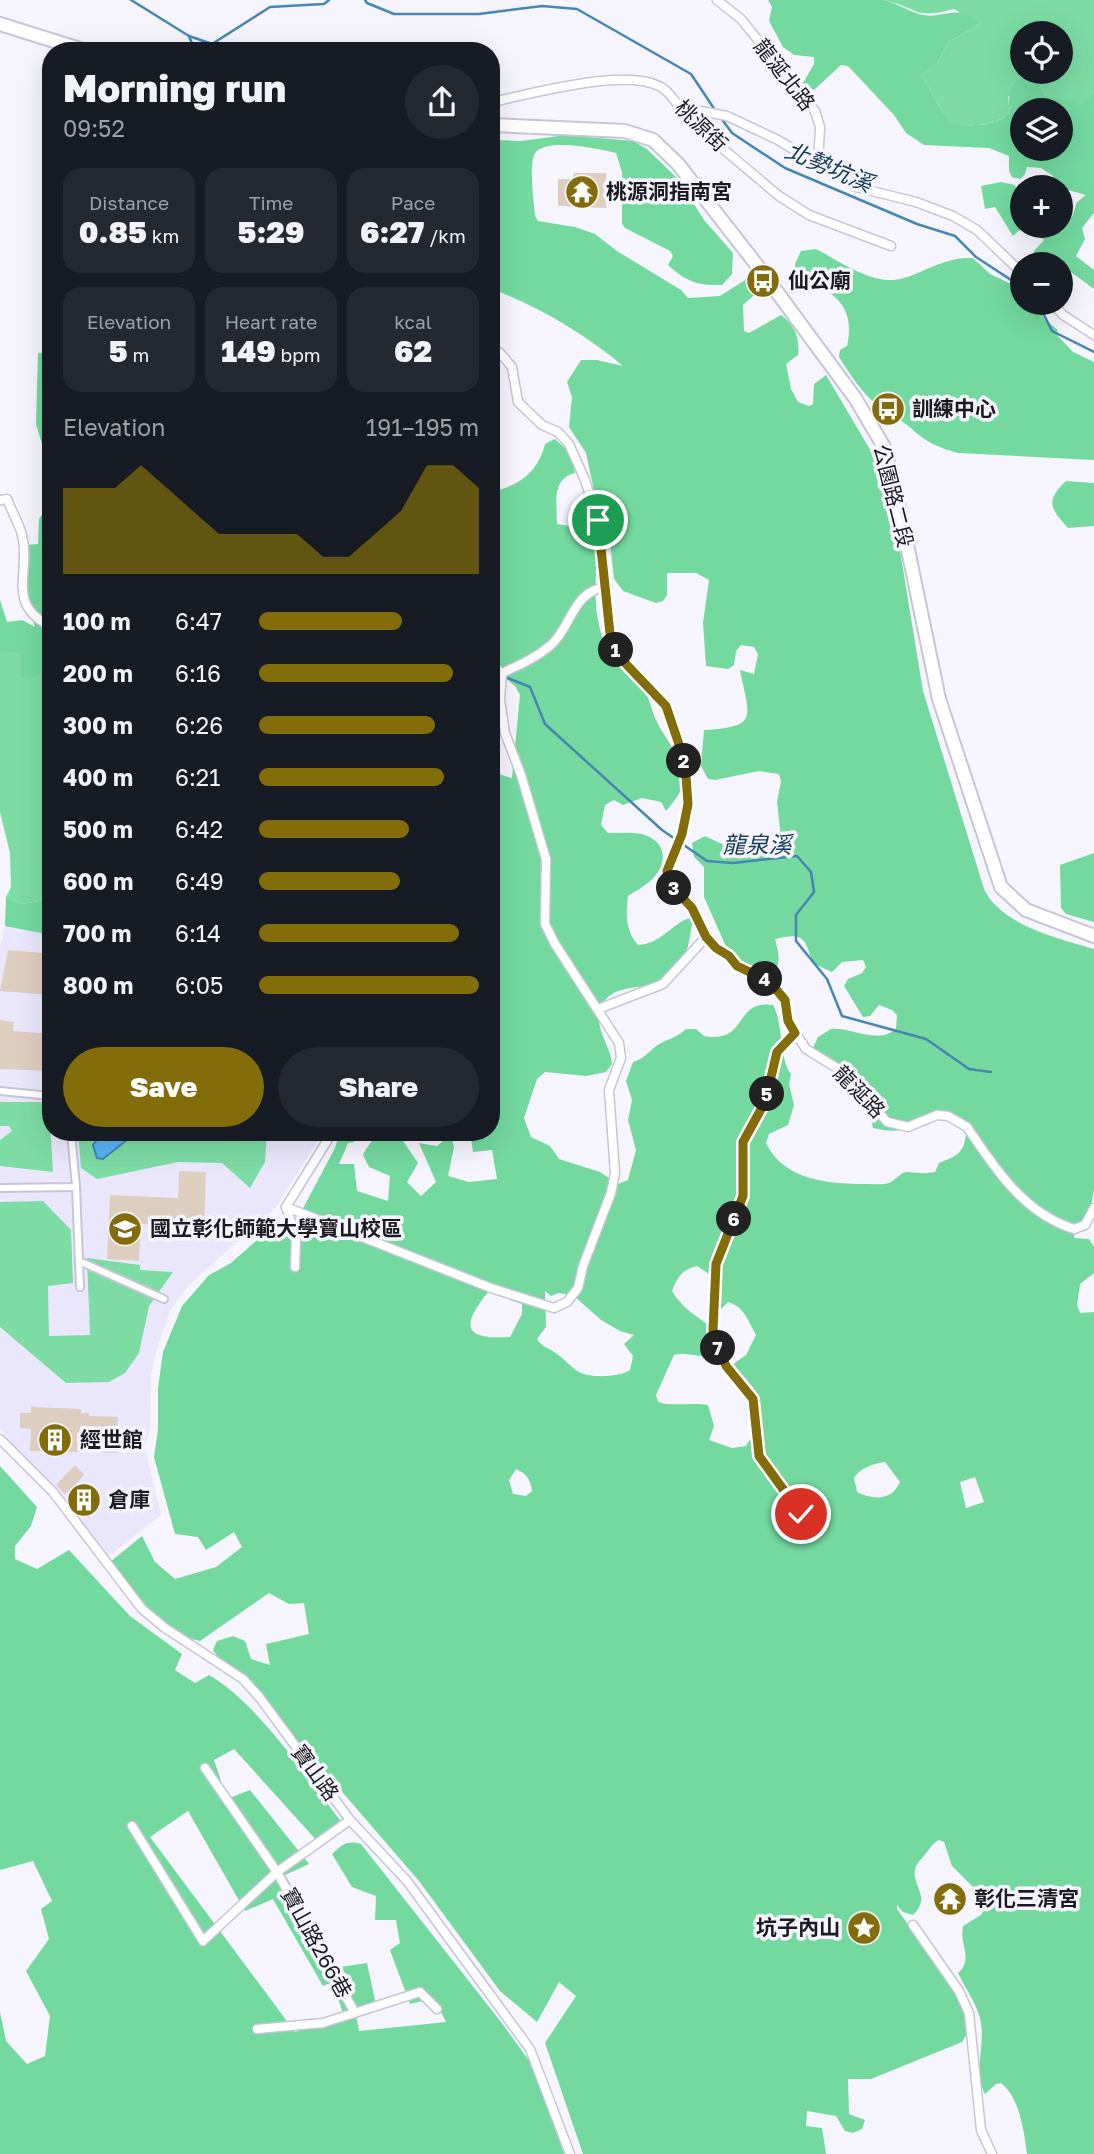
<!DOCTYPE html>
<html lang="en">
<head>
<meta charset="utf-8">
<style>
	:root { --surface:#171b24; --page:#242831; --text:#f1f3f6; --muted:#9ea1a6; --accent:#836d0a }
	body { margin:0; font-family:"Golos Text","Noto Sans TC",sans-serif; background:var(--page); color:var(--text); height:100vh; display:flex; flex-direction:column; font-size:26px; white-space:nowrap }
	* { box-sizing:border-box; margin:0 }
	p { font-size:23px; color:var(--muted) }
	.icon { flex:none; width:38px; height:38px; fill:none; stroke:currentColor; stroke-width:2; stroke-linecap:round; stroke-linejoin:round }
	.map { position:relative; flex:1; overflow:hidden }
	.sheet { position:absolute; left:42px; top:42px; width:458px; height:1099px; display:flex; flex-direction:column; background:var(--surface); border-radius:28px; box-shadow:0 7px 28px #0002 }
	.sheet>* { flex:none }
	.buttons { position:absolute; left:1010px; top:21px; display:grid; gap:14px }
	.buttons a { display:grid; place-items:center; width:63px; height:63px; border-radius:50%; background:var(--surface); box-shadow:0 7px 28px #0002; font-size:35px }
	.pin { position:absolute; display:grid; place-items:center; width:60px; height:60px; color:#fff; margin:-30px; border:4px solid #fff; border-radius:50%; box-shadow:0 2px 7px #0007 }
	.km { position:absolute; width:35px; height:35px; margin:-18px; border-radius:50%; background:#222; color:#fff; font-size:19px; line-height:35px; text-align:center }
	.round { display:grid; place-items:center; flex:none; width:74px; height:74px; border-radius:37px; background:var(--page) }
	.headline { display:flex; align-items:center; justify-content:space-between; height:119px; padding:0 21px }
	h1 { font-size:38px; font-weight:800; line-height:52px }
	.figures { display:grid; grid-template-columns:repeat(3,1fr); gap:10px; height:119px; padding:7px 21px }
	.figures div { display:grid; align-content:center; border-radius:18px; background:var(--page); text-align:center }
	.figures b { font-size:30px; font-weight:800 }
	.figures small { font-size:19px; font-weight:400 }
	.figures p { font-size:19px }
	.chart { height:196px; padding:14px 21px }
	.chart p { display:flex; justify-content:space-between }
	.chart svg { width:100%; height:126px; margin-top:7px; fill:var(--accent); opacity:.7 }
	.action { display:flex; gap:14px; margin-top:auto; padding:14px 21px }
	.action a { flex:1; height:80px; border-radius:42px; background:var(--accent); color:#fff; font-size:28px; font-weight:800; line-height:80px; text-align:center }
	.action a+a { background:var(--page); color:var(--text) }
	ul { padding:0 21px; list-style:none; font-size:23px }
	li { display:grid; grid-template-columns:112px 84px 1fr; align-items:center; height:52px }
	li i { height:18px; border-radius:9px; background:var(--accent) }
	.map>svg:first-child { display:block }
	.built { fill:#eae7fd }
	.green { fill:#7cdca4; fill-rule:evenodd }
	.forest { fill:#73d99f; fill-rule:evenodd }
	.water { fill:#57b4f4; stroke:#4586b5; stroke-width:2 }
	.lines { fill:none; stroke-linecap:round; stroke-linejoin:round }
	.stream { stroke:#4586b5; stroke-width:2.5 }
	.building { fill:#decec0 }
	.pedestrian-casing { stroke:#c7c5d8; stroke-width:10 }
	.minor-casing { stroke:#c7c5d8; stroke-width:11 }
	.secondary-casing { stroke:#c7c5d8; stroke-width:16 }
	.pedestrian { stroke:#fff; stroke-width:6 }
	.minor { stroke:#fff; stroke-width:8 }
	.secondary { stroke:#fff; stroke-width:12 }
	.route-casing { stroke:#fff; stroke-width:14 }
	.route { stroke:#836d0a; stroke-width:9 }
	.labels { text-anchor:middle; stroke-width:7; stroke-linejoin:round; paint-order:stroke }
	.street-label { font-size:21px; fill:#1b1a21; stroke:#f6f5fd }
	.poi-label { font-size:21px; font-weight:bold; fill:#1b1a21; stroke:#f6f5fd; text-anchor:start }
	.water-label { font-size:23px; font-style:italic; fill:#143a55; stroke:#f6f5fd }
</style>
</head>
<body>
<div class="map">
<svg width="1094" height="2154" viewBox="0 0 1094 2154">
	<rect width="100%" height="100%" fill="#f6f5fd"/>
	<path class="built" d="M5 926 51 935V1132H323L277 1206 188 1286 170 1311 157 1349 151 1376 150 1429 145 1447 161 1515 105 1559 0 1428V948Z"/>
	<g class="green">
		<path d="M884 0H1094V92L1082 105 1045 95 1038 81 1008 97 1010 111C996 128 973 125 953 125 939 110 932 91 921 75L938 62 948 42 979 24 954 9C913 20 919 8 884 0ZM1022 33H1060V72H1022Z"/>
		<path d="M0 652H20L51 674V755L47 760 51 775V807L47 808 51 832V899L21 904 6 897 11 887 10 853 0 812Z"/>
		<path d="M0 1102H49L53 1172 0 1166V1140L12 1131 9 1126H0Z"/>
		<path d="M78 1132H267L265 1162 250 1188 222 1163 178 1162 97 1179 81 1168Z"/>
		<path d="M43 1201 71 1230 73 1283 48 1286 49 1336 90 1335 87 1258 140 1265V1270L173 1272 149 1306 139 1353 125 1373 109 1382 66 1383 0 1327V1202Z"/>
	</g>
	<g class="forest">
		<path d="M768 0H884C896 3 905 9 916 13 943 23 955 0 979 24L948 42 938 62 921 75C932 91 939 111 954 125 973 125 997 128 1010 111 1007 95 1010 83 1025 75L1038 81 1045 95 1082 104 1094 92V213L1082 228 1085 239 1076 256 1094 270V289L1060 264 1033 252 1044 240 1028 226H1060L1061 214 1072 217 1077 202 1086 195 1061 188 1054 183 1053 176 1041 168 1027 167 1025 174 1020 179 1012 177 1009 171V156L989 148 924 145 906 133 894 115 848 66 841 65 814 90 807 88 803 83 814 64V57L794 55 783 47 769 21 772 7ZM1022 110H1060V149H1022Z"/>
		<path d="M566 135 633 141 647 149 678 179 704 220 733 253 732 274 722 285C698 286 685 281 668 265L673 256 670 251 625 228 622 224V172L616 153C599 149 549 138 536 152 528 160 534 204 535 216L538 221 575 227 595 234 617 251 681 290 688 298 720 296 753 275 763 287 743 305 744 331 749 333 781 315C795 324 800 340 798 355L786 364 791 389 798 402 809 406 813 404 814 384 826 375 885 475 890 490 923 691 984 889C1002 926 1058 938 1094 949V1189L1090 1213 1082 1226 1075 1228 1074 1238 1089 1239 1094 1247V1273L1080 1284 1077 1305 1080 1313 1094 1312V2154H1027C1024 2132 1020 2098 1001 2083L996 2084 985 2094C973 2072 985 2047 981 2023 979 2007 965 1988 958 1973 974 1960 959 1944 963 1926L981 1915 988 1902 952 1866 944 1842 939 1840C933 1843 931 1847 927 1852 924 1856 918 1862 916 1866 909 1886 933 1895 913 1915L903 1912 897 1905V1909L962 2000 968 2032 962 2042 871 2079H848L849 2114 865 2120 862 2129 853 2133 845 2131 836 2116 807 2111 806 2126 822 2128 826 2154H583L545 2043 576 1996 559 1982 537 2022 500 1991 419 1881 262 1699 221 1662 213 1650 217 1641 233 1636 245 1641 251 1659 270 1665 266 1644 309 1634 304 1603 289 1604 269 1593 200 1641C160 1633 133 1593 110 1562L142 1536 155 1562 175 1579 216 1567 242 1547 234 1532 206 1550 198 1537 175 1534 154 1457 158 1429V1388L163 1352 182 1306 209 1275 231 1263 264 1234 289 1225 300 1214 335 1148 340 1132H354V1142L348 1143 339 1164H354L357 1191 388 1201 390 1176 369 1167 363 1155C371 1139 379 1132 397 1132L418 1163 407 1182 421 1196 436 1182 419 1143 437 1146 451 1134 454 1147 448 1176 469 1182 497 1179 492 1150 473 1152 470 1132H492V1034L497 1029 492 1024V772L512 778 520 695 515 686 492 667V492C520 485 538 472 545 444L555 439 570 453 575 473C551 479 557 504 557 524L577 527 586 520 596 519 599 529C597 567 590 605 604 642 611 660 628 668 640 682 649 694 650 708 657 722 676 759 702 771 666 811L661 802 642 798 623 805 614 800 605 805 601 825 608 833C619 833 632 832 642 834 664 840 669 859 655 876 649 884 637 890 628 896 626 914 625 930 638 945 662 944 672 922 693 917 692 929 685 967 677 974 652 996 604 975 599 1017 598 1033 611 1048 612 1064L606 1072 586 1076 545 1072 537 1079 524 1118 531 1137 550 1146 559 1159 600 1172 618 1184 628 1180 636 1150 628 1120 632 1100 626 1081 633 1062C643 1059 648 1053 656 1046 666 1039 677 1038 686 1029H696L704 1036C749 1044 733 999 773 1005 784 1026 779 1059 791 1074L789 1084 794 1105 788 1125 769 1134 766 1143C784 1181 830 1184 867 1184 874 1184 884 1185 889 1183 896 1180 900 1172 908 1172 918 1173 925 1174 935 1172L939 1163C956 1156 964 1154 966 1134 944 1107 924 1125 900 1130 891 1132 882 1130 873 1128 868 1096 836 1069 812 1050L818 1037 831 1029C852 1027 877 1045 896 1029L897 1015 892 1010 879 1005 870 1016 863 1017 844 986 848 979 862 973 866 967 863 960 842 962 832 972 812 963C806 937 802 932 775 939 779 955 783 966 768 978L737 962 728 951 704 897V867L694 857 692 843 705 836 739 852 781 838 777 802 781 781 779 774 759 771 715 780 708 779 701 766 704 730C760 727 749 717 740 670L754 674 758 654 754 647 741 645 736 651 734 665 728 669 706 666 703 623 709 580 696 573H667V595L663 601 656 603 623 591 614 579 607 514 595 495 586 453 569 427 572 397 567 382 581 360H597L623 366C584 333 539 307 492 289V140L521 141ZM697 1266 709 1274 710 1310 718 1312 728 1302C744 1306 749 1322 756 1335L746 1355 729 1367 755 1413 757 1427 746 1446 732 1448 709 1440 714 1426 708 1405C692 1402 673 1407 658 1402L656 1395 674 1355C686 1351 698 1358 711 1356L715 1350 714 1328C699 1319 680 1306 672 1291 677 1278 682 1269 697 1266ZM489 1291H509L510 1300 522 1304V1314L510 1337C462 1340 461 1325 489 1291ZM545 1291 551 1296 558 1293 573 1295 601 1320 620 1331 634 1335 624 1344 633 1356 630 1370C620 1377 593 1378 581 1373 571 1368 564 1358 554 1352 547 1347 542 1347 537 1339L546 1327ZM885 1462 900 1482C892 1501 873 1500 857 1492L854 1478C861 1467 873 1464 885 1462ZM516 1469C527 1474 530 1479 532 1491L526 1496 513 1494 509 1480ZM975 1477 984 1502 966 1508 960 1482Z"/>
		<path d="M1001 182 1015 185 1017 191 1022 192 1024 226 1013 236 995 207 985 209 981 186Z"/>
		<path d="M816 249C837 260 864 279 888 280 915 281 938 256 973 258L990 274 1022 289V303H1035L1045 320 1057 329 1058 336 1073 352 1094 362V460L958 453C939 448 925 442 911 428 902 420 889 415 879 407 862 393 851 376 839 357L840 350 847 346C857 300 828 292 795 271V264L801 251Z"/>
		<path d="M38 353H51V446L42 444 36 424Z"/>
		<path d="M1066 481 1094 483V526L1068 528C1050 508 1045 501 1066 481Z"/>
		<path d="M45 510 51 517V595L46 605 51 617V674L42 667 41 674 21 679 20 653 0 652V600L7 622 22 620 35 627 28 607 26 550 27 545 38 544 39 519Z"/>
		<path d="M1094 853V922L1066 914 1061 908 1060 865Z"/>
		<path d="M6 897 21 904 51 899V935L5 926Z"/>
		<path d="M0 1466 37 1507 31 1526 15 1546V1559L37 1569 69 1550 130 1616 182 1654 175 1670 195 1683 209 1675C258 1703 305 1776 340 1820L318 1842 234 1749 214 1760 227 1799 250 1790 309 1864 285 1875 340 1967 367 1963 376 2005 355 2010 359 2031 446 2022 434 1998 410 2004 390 1950 400 1943 396 1920H375L376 1896 352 1887 332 1854C342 1845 346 1840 361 1844L501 2022 533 2066 564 2154H0V2012L6 2041 27 2064 45 2056 50 2016 26 1971 49 1939 41 1909 52 1901 33 1861 0 1870ZM188 1811 245 1911 273 1899 323 1986 333 1982 343 2014 295 2032 150 1837Z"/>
	</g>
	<path class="water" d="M103 1132H137L103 1159 97 1158 93 1145Z"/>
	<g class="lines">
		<g class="stream">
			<path d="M131 0 189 36 212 44 270 7 324 4 329 0"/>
			<path d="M365 0 367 3 394 14H479L542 6 577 9 691 74 715 110"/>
			<path d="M189 36 195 51"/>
			<path d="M721 118 732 133 785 168 917 224 955 236 976 257 1022 287"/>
			<path d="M1038 303 1052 331 1094 352"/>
			<path d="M492 673 499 675"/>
			<path d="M505 677 530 687 545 724 662 830 707 861 733 863 797 856 811 872 814 892 796 915V941L827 979 842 1016 926 1039 969 1069 991 1072"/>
		</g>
	</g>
	<g class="building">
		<path d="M574 173H606V208L558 206V179H572Z"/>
		<path d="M8 950 43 953 42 971 51 973V995L0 991Z"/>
		<path d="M0 1020 14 1022 13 1031 51 1034V1071L0 1069Z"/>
		<path d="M179 1171 206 1172 204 1227 141 1224 139 1261 107 1259 110 1195 178 1198Z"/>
		<path d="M31 1407 81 1409V1413H89V1416L118 1417 117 1453 93 1452 94 1426H80L79 1452 30 1451 31 1429 20 1428V1413H31Z"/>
		<path d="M75 1465 84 1475 76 1484 99 1506 89 1518 67 1492 65 1494 56 1485Z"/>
		<path d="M950 1887 961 1895 950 1911 938 1903Z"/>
	</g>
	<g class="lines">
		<g class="pedestrian-casing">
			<g id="pedestrian">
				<path d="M0 1091 51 1096"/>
				<path d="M76 1187 80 1287"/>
				<path d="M0 1188 76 1187 71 1132"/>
				<path d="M79 1261 164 1299"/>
			</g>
		</g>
		<g class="minor-casing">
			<g id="minor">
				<path d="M717 0 741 19 815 111 820 127 818 165"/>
				<path d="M492 102C531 94 624 68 659 86 669 91 679 105 683 115L779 196 809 215 891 246"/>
				<path d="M679 107 727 116 778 140 856 187 916 202 953 216 977 230 1022 273"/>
				<path d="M1052 303 1063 315 1094 335"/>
				<path d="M492 348 500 353 512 367 518 402 542 425 558 432 569 444 585 480 598 520 611 643 625 663 666 706 685 762 688 804 682 834 667 871 668 882 692 908 706 937 715 948 729 956 737 966 769 981 785 1001 788 1021 806 1049 845 1073 887 1122 908 1127 937 1115 948 1116 967 1127C995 1168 1023 1213 1074 1229L1085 1225 1094 1208"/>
				<path d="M0 500 7 499C11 510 19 523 22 535 32 574 4 602 51 627"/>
				<path d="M492 666 502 673C519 665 536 658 551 645 572 626 573 590 607 587"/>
				<path d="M598 1009 663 984 706 937"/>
				<path d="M795 1033 777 1052 766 1102 743 1142V1196L716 1264 713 1331 726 1366 748 1389 753 1399 759 1456 801 1514"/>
				<path d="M286 1207 491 1288 554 1308 567 1302 578 1288 583 1266 611 1193 615 1173 609 1090 621 1058 619 1043 555 944 545 924 546 859 521 775 505 733 500 700 502 673"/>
				<path d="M286 1207 327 1141 329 1132"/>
				<path d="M286 1207 296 1237 295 1267"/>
				<path d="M0 1439 53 1492 142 1609 165 1628 243 1679 260 1698 350 1820 407 1881 530 2049 570 2154"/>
				<path d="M205 1768 277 1872 355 2013"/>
				<path d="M132 1826 203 1941 277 1872 350 1820"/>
				<path d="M913 1925 959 1991 969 2013 981 2130 992 2154"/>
				<path d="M257 2029 323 2023 420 1992 437 2009"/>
			</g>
		</g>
		<g class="secondary-casing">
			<g id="secondary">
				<path d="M0 24 86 51"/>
				<path d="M492 125 625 131 653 140 678 164 763 273 855 398 884 447 896 492 939 699 1001 887 1026 910 1094 936"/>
			</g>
		</g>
		<use href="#pedestrian" class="pedestrian"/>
		<use href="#minor" class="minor"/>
		<use href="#secondary" class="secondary"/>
	</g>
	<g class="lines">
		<g class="route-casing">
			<path id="route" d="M598 520 611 643 625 663 666 706 685 762 688 804 682 834 667 871 668 882 692 908 706 937 716 948 729 956 737 966 769 981 785 1000 788 1021 795 1033 777 1052 765 1102 743 1142V1196L716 1264 713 1331 726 1366 753 1399 759 1456 801 1514"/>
		</g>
		<use href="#route" class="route"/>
	</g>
	<defs>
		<g id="temple-disc" transform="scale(1.75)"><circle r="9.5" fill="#836d0a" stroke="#f6f5fd"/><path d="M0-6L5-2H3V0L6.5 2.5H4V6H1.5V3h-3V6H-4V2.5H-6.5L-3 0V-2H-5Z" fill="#fff"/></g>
		<g id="bus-disc" transform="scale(1.75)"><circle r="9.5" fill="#836d0a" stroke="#f6f5fd"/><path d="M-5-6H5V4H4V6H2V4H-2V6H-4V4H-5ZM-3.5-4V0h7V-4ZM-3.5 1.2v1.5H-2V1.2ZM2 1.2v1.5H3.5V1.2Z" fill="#fff"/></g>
		<g id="university-disc" transform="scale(1.75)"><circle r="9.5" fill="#836d0a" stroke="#f6f5fd"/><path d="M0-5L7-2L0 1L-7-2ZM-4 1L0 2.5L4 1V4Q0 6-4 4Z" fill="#fff"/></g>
		<g id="building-disc" transform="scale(1.75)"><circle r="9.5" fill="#836d0a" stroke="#f6f5fd"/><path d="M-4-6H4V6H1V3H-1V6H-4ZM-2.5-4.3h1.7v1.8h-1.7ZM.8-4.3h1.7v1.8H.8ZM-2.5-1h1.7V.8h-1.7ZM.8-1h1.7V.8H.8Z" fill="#fff"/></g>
		<g id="sight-disc" transform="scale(1.75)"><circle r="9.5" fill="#836d0a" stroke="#f6f5fd"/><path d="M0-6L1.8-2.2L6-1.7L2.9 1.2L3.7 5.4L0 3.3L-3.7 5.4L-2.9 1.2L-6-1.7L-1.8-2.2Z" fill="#fff"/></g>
	</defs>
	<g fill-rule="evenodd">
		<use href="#temple-disc" x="582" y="192"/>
		<use href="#bus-disc" x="763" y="281"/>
		<use href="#bus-disc" x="888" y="409"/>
		<use href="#university-disc" x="125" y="1229"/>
		<use href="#building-disc" x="55" y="1440"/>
		<use href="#building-disc" x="84" y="1500"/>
		<use href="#temple-disc" x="950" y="1899"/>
		<use href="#sight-disc" x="864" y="1928"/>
	</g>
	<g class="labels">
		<g class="street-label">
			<text transform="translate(784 75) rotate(52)" y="7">龍涎北路</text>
			<text transform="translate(701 126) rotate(44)" y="7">桃源街</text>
			<text transform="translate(893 496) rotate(76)" y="7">公園路二段</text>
			<text transform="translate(859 1092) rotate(46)" y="7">龍涎路</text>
			<text transform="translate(315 1773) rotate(54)" y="7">寶山路</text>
			<text transform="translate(316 1943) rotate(61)" y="7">寶山路266巷</text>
		</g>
		<g class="poi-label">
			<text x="606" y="199">桃源洞指南宮</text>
			<text x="788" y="288">仙公廟</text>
			<text x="912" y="416">訓練中心</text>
			<text x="150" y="1236">國立彰化師範大學寶山校區</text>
			<text x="80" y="1447">經世館</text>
			<text x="108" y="1507">倉庫</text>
			<text x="974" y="1906">彰化三清宮</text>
			<text x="840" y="1935" text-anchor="end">坑子內山</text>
		</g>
		<g class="water-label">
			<text transform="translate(829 167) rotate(23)" y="8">北勢坑溪</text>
			<text x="757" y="853">龍泉溪</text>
		</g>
	</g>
</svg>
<div class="buttons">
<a><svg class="icon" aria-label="locate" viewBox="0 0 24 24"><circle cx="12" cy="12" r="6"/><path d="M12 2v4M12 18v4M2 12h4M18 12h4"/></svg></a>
<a><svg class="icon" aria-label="layers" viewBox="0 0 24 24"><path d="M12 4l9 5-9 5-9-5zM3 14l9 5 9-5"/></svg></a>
<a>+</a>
<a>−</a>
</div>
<div class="pin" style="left:598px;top:520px;background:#1e9e55"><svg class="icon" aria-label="arrive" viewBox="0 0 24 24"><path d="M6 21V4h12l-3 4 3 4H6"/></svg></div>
<div class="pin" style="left:801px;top:1514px;background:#d93025"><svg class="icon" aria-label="check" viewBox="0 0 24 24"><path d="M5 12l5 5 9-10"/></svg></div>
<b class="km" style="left:616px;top:650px">1</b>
<b class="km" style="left:684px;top:761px">2</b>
<b class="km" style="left:674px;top:888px">3</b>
<b class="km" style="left:765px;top:979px">4</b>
<b class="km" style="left:767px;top:1094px">5</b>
<b class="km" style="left:734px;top:1219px">6</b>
<b class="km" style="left:718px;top:1348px">7</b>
<section class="sheet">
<div class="headline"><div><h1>Morning run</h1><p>09:52</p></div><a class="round"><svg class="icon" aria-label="share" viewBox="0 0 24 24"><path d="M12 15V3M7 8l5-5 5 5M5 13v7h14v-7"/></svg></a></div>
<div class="figures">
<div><p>Distance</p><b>0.85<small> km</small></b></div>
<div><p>Time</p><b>5:29</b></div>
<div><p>Pace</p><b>6:27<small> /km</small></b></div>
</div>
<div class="figures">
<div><p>Elevation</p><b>5<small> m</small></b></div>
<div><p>Heart rate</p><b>149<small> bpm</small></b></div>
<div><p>kcal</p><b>62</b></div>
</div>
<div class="chart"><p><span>Elevation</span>191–195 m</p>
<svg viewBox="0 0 160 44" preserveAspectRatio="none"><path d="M0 44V14L10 14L20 14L30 6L40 14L50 22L60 30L70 30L80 30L90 30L100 38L110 38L120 30L130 22L140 6L150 6L160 14V44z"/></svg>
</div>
<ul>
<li><b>100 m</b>6:47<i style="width:65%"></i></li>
<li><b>200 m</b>6:16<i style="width:88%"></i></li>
<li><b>300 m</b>6:26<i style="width:80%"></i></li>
<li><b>400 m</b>6:21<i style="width:84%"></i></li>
<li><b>500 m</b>6:42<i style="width:68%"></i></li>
<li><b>600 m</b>6:49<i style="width:64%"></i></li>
<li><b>700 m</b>6:14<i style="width:91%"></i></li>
<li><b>800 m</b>6:05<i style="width:100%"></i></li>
</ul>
<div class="action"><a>Save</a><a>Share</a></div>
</section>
</div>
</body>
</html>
